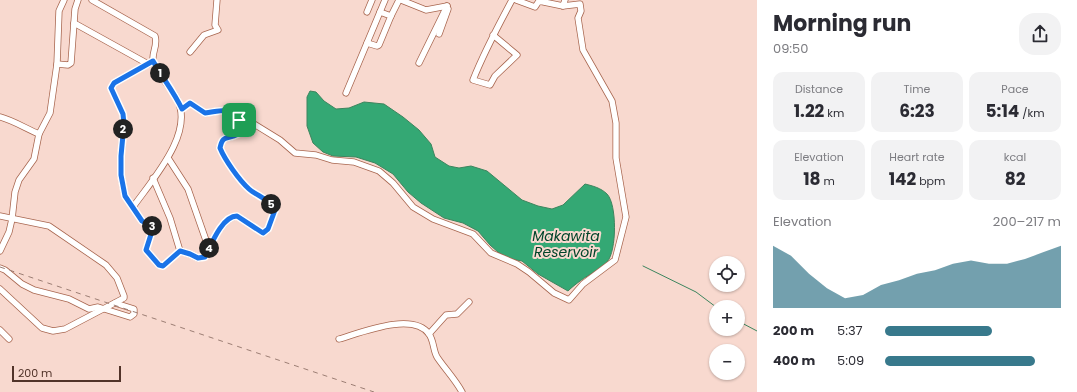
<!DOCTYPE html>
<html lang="en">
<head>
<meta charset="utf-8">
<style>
	:root { --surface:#fff; --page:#f2f2f3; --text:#2b2b33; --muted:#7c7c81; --accent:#38798c }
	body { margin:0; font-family:Poppins,sans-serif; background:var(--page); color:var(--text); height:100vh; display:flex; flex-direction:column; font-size:15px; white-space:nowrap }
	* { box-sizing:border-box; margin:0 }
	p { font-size:13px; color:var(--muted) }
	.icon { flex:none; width:22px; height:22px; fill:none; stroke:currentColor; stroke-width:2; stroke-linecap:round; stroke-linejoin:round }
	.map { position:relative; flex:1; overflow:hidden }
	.side { display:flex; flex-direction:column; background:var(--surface); width:320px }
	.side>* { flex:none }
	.buttons { position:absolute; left:709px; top:256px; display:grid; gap:8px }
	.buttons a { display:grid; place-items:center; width:36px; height:36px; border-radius:50%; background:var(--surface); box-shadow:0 1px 3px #0004; font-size:20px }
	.scale { position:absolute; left:12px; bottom:10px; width:109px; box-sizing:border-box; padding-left:4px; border:2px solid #513329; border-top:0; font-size:11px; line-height:14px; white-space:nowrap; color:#513329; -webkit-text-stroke:3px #f8d9cf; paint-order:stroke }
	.pin { position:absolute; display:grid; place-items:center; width:34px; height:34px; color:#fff; margin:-17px; border-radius:8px; box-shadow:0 2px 6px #0006 }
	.km { position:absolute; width:20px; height:20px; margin:-10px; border-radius:50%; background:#222; color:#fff; font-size:11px; line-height:20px; text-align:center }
	.round { display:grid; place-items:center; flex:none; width:42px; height:42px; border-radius:16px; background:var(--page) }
	.summary { display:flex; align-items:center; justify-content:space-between; height:68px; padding:0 16px }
	h1 { font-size:22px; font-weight:700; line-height:30px }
	.stats { display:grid; grid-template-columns:repeat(3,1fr); gap:6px; height:68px; padding:4px 16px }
	.stats div { display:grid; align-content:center; border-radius:10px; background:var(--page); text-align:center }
	.stats b { font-size:17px; font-weight:700 }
	.stats small { font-size:11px; font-weight:400 }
	.stats p { font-size:11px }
	.chart { height:112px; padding:8px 16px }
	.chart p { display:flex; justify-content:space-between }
	.chart svg { width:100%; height:72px; margin-top:4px; fill:var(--accent); opacity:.7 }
	ul { padding:0 16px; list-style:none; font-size:13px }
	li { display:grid; grid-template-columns:64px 48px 1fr; align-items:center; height:30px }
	li i { height:10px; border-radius:5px; background:var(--accent) }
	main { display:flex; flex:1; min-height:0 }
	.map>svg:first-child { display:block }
	.water { fill:#34a874; stroke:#3d855e }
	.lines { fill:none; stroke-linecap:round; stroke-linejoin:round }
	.stream { stroke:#3d855e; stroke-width:1 }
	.minor-casing { stroke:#a8664f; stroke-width:7 }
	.minor { stroke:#fff; stroke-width:5.5 }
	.rail { stroke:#9c7e74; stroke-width:1; stroke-dasharray:5 5; stroke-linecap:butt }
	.route-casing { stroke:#fff; stroke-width:8 }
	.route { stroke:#1a73e8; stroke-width:5 }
	.labels { text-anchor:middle; stroke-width:4; stroke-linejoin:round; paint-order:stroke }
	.water-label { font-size:14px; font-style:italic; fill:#01442a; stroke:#f8d9cf }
</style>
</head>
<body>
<main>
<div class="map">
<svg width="757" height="392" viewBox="0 0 757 392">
	<rect width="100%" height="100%" fill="#f8d9cf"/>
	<path class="water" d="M310 91 316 92 324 101 336 109 349 108 364 102 384 104 403 117 419 130 431 144 435 157 449 166 459 168 471 166 487 171 522 200 538 206 552 209 563 205 585 184C593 186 601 188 607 194 617 204 617 251 607 262 600 270 589 274 580 281 576 284 572 287 568 291L538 274 522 261 511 259 499 253 490 245 478 231 463 223 444 218 421 203 408 192 393 174 375 163 356 157 333 156 323 152 313 143 307 126V97Z"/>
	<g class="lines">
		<g class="stream">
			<path d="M643 266 696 292 716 307"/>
			<path d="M738 321 757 331"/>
		</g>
		<g class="minor-casing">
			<g id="minor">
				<path d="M92 0 155 36C158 45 152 52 153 60 156 75 171 86 177 99 195 133 152 180 133 207"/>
				<path d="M401 0 426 10 447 6"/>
				<path d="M516 0 535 7 539 1 563 6 565 0"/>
				<path d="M367 12 372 0"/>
				<path d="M391 16 399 0"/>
				<path d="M74 23 148 64"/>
				<path d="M439 34 448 9"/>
				<path d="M493 35 517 55 495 76 490 85 473 80C484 52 498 26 512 0"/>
				<path d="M367 43 377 46 379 45 391 16 380 12"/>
				<path d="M190 52 204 35 218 30 215 25 217 0"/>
				<path d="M153 61 114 83 111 88 123 114 124 124 121 156V175L125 196 142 221 153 228 146 250 159 265 163 266 180 251 190 254 198 258 205 257C211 245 222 217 237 216L263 233 268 229 275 210C271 200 257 196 249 189 239 180 225 160 220 148 223 134 227 140 238 134 240 104 228 110 205 113L190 103 182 109"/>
				<path d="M419 63 447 6"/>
				<path d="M57 64 68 65 71 63 75 9 78 0"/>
				<path d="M346 93 385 0"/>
				<path d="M0 117C12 120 27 129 39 134"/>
				<path d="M239 120 254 124 280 140 295 153 316 155 332 160 354 162 379 171 393 183 413 207 433 219 473 234 491 253 517 264 529 272 554 293 569 300 583 284 615 260 626 217 616 158V123L612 101 583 50 578 18 581 11 580 4 563 6"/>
				<path d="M168 158 188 189 209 249"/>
				<path d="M153 178 170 218 180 251"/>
				<path d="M0 216 49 226 106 265 117 278 124 296V298L65 329 53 331 42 328 0 289"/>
				<path d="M0 251 9 232 12 219 15 192 19 180 34 159 39 134 50 113 57 64 59 11 64 0"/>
				<path d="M0 268 5 270 22 284 34 290 69 299 89 309 98 307 130 317 134 314V309L115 303"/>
				<path d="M0 330 9 339"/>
				<path d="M429 334 446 315 457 314 469 302"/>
				<path d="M339 339C360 333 413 311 429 334 434 341 433 350 437 357 445 369 455 379 462 392"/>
			</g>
		</g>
		<use href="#minor" class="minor"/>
		<path class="rail" d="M0 267 374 392"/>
	</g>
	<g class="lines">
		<g class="route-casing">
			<path id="route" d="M153 61C162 77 174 92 182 109L190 103 205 113C228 110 240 104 238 134 227 140 223 134 220 148 225 160 239 180 249 189 257 196 271 200 275 210L268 229 263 233 237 216C222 216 211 245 205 257L198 258 190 254 180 251 163 266 159 265 146 250 153 228 142 221 125 196 121 175V156L124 124 123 114 111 88 114 83Z"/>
		</g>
		<use href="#route" class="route"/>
	</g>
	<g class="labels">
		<g class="water-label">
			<text x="566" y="241">Makawita<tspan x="566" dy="16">Reservoir</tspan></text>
		</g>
	</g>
</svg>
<div class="buttons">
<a><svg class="icon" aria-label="locate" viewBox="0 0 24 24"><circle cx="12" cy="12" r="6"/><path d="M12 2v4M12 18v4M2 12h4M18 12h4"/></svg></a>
<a>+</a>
<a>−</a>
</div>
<div class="scale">200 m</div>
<div class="pin" style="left:239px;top:120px;background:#1e9e55"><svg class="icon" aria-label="arrive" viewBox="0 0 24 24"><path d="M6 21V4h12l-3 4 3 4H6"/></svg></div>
<b class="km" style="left:160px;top:73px">1</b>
<b class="km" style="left:123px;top:129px">2</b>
<b class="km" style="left:152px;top:226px">3</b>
<b class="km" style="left:209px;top:248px">4</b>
<b class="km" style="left:271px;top:204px">5</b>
</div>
<section class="side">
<div class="summary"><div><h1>Morning run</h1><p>09:50</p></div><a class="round"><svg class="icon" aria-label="share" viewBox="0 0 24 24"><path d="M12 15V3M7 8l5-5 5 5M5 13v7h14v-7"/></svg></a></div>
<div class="stats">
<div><p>Distance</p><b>1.22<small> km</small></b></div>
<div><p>Time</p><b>6:23</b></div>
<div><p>Pace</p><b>5:14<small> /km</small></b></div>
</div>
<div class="stats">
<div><p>Elevation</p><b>18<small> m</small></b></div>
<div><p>Heart rate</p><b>142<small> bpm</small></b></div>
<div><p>kcal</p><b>82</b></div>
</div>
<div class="chart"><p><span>Elevation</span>200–217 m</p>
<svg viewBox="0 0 160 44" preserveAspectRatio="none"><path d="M0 44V6L10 12L20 23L30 32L40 38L50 36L60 30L70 27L80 23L90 21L100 17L110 15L120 17L130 17L140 14L150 10L160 6V44z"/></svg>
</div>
<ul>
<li><b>200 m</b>5:37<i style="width:61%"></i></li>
<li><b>400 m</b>5:09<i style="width:85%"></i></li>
</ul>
</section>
</main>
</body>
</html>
